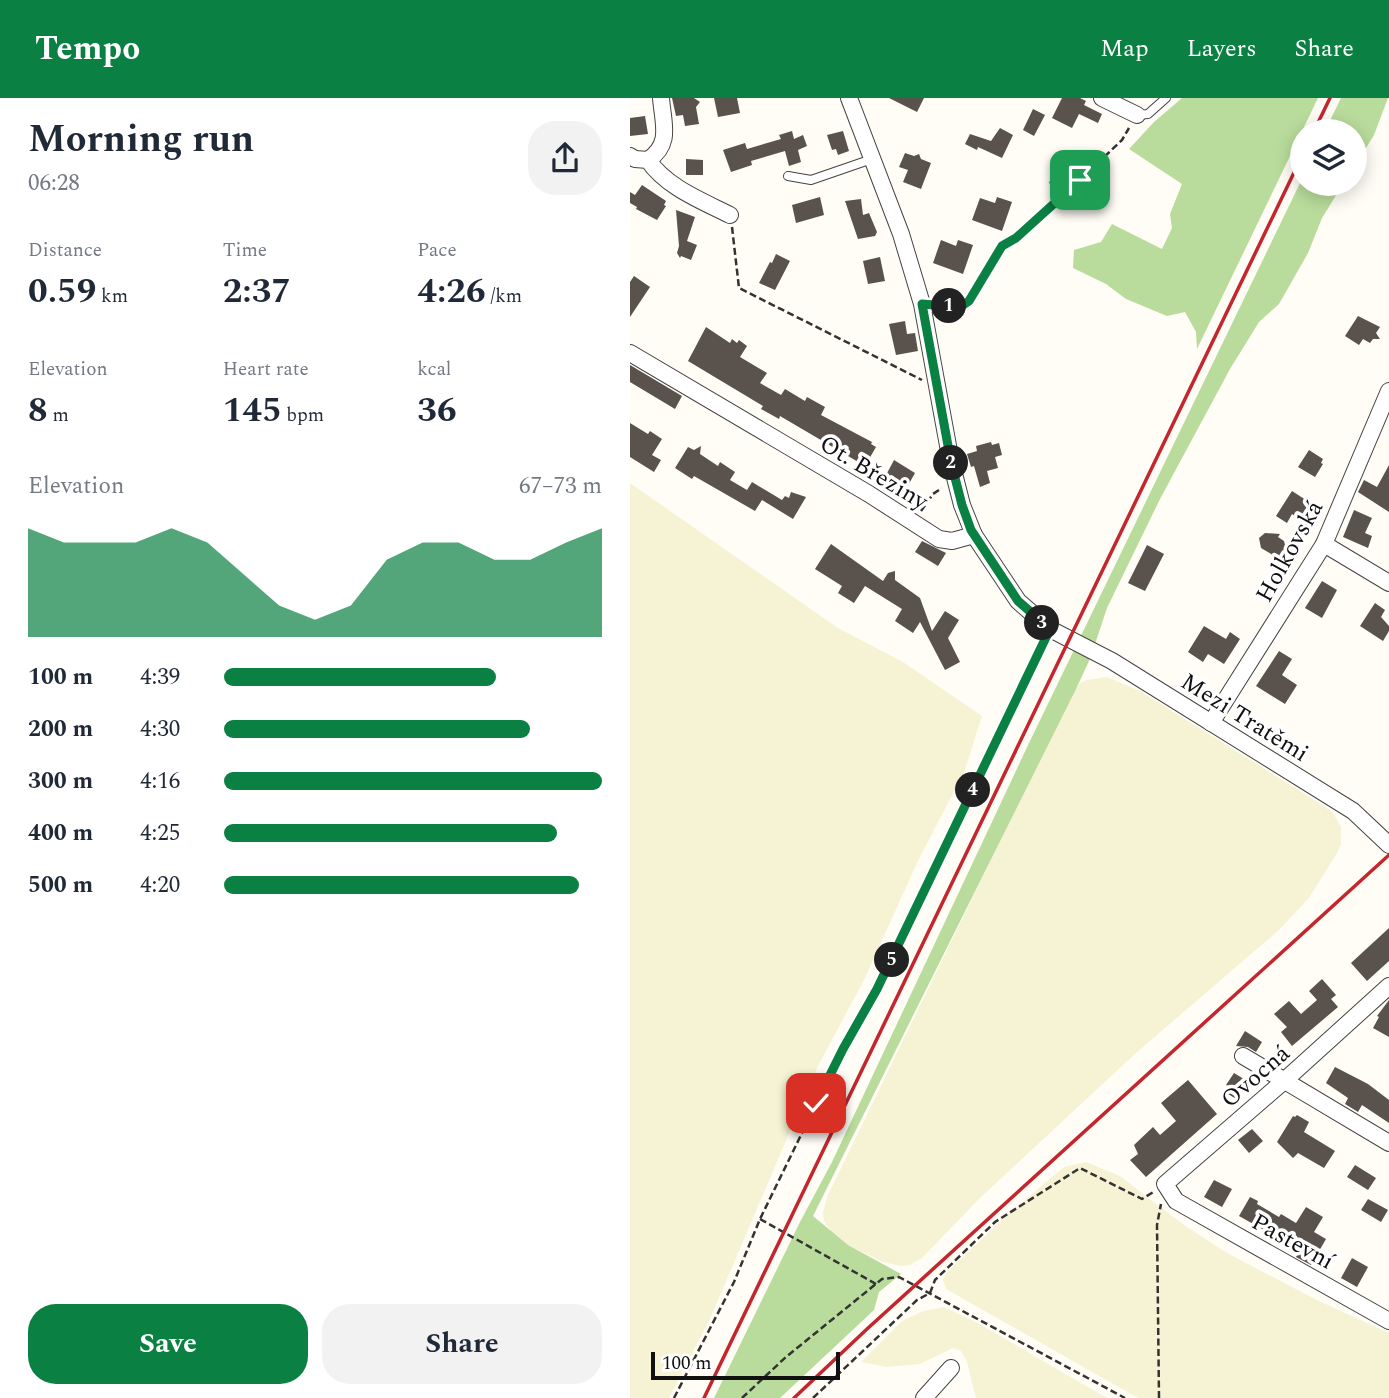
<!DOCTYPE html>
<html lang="en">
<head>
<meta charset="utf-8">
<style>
	:root { --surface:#fff; --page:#f2f2f3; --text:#1f2937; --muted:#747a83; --accent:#0b8043 }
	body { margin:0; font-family:Spectral,serif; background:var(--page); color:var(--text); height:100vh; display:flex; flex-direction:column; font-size:26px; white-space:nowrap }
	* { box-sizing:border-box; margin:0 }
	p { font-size:23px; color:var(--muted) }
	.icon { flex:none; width:38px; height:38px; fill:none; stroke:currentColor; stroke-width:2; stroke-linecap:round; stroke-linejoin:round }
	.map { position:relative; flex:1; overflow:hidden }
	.side { display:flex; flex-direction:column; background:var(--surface); width:630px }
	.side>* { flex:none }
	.controls { position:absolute; left:660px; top:21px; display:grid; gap:14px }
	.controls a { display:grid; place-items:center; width:77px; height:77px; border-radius:50%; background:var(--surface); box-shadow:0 4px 18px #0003; font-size:35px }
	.scale { position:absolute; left:21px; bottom:18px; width:189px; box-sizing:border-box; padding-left:7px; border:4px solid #111; border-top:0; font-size:19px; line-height:24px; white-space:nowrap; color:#111; -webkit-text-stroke:5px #fff; paint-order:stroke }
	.pin { position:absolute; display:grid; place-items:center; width:60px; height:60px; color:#fff; margin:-30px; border-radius:14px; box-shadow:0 4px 10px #0006 }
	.km { position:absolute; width:35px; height:35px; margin:-18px; border-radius:50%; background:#222; color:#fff; font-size:19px; line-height:35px; text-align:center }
	.round { display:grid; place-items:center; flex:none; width:74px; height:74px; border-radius:28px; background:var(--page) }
	.overview { display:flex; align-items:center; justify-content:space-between; height:119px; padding:0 28px }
	h1 { font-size:38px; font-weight:700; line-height:52px }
	.metrics { display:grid; grid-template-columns:repeat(3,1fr); gap:10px; height:119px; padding:7px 28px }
	.metrics div { display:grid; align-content:center }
	.metrics b { font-size:35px; font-weight:700 }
	.metrics small { font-size:19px; font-weight:400 }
	.metrics p { font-size:19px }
	.chart { height:196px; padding:14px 28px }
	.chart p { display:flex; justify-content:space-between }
	.chart svg { width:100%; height:126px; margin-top:7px; fill:var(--accent); opacity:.7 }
	.action { display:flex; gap:14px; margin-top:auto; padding:14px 28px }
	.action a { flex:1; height:80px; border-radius:28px; background:var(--accent); color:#fff; font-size:28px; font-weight:700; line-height:80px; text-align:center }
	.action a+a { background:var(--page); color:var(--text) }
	ul { padding:0 28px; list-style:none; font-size:23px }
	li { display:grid; grid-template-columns:112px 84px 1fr; align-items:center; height:52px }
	li i { height:18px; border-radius:9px; background:var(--accent) }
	header { display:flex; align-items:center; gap:42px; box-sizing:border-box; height:98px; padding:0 35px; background:var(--accent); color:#fff }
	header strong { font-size:33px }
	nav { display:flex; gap:38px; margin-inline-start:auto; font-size:24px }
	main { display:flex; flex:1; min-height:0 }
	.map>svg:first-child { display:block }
	.farmland { fill:#f6f3d4 }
	.forest { fill:#b9dc9c }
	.building { fill:#5a524d }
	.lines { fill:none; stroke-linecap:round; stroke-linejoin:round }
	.lane-casing { stroke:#444; stroke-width:10 }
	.street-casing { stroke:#444; stroke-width:18 }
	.path { stroke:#333; stroke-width:2.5; stroke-dasharray:7 3.5; stroke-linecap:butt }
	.lane { stroke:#fff; stroke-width:8 }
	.street { stroke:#fff; stroke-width:16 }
	.rail { stroke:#c4262e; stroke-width:3.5 }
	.route-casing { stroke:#fff; stroke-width:14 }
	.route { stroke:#0b8043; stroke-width:9 }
	.labels { text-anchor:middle; stroke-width:7; stroke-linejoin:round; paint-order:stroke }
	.street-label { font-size:24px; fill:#111; stroke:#fff }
</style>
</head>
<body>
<header>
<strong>Tempo</strong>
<nav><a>Map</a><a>Layers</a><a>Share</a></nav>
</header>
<main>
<section class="side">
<div class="overview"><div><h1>Morning run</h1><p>06:28</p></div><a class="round"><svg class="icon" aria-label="share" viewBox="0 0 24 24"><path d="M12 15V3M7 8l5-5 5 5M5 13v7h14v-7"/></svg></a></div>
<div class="metrics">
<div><p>Distance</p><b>0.59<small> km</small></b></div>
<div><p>Time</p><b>2:37</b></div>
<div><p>Pace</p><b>4:26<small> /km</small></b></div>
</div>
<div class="metrics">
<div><p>Elevation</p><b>8<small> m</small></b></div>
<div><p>Heart rate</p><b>145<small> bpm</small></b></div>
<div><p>kcal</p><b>36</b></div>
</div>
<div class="chart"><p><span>Elevation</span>67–73 m</p>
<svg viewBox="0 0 160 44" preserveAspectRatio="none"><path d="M0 44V6L10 11L20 11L30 11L40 6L50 11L60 22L70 33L80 38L90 33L100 17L110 11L120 11L130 17L140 17L150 11L160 6V44z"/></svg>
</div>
<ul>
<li><b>100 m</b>4:39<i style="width:72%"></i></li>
<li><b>200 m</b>4:30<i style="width:81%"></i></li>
<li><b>300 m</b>4:16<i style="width:100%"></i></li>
<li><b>400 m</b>4:25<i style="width:88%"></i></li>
<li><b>500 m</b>4:20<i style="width:94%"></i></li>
</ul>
<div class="action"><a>Save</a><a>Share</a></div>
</section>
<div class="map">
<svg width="759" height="1300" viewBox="0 0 759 1300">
	<rect width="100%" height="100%" fill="#fffdf5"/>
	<g class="farmland">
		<path d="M0 385 208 530 273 564 352 618 335 672 287 765 234 882 187 970 80 1221 39 1300H0Z"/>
		<path d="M477 579 510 593 691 706 703 715 711 729V746L707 755 679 800 649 832 506 955 350 1100 292 1160 280 1167 271 1168 253 1164 218 1147 203 1136 194 1123 193 1114 197 1099 441 597 450 585 457 582Z"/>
		<path d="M456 1064 490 1078 554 1127 597 1155 687 1202 759 1235V1300H508L316 1191 313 1182 317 1174 377 1117 434 1069Z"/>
		<path d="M314 1209 346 1224 477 1300H346L337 1264 331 1253 323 1250 290 1266 257 1269 231 1264 272 1223 293 1213Z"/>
	</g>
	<g class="forest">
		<path d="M552 0H688L567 251 566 234 555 214 537 218 496 201 476 186 443 170 444 152 471 144 482 126 532 151 542 130 540 116 552 86 499 51 524 24Z"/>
		<path d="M711 0H758L744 37 725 68 724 33H695Z"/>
		<path d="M672 81V86H713L692 120 678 155 649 206 629 224 600 271 530 401 477 510 460 561 446 591 183 1118 218 1147 271 1176 249 1194 244 1212 150 1300H84L170 1124 202 1064 399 645Z"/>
	</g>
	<g class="building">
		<path d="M42 0H64L70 4 66 9 69 26 55 28 53 17 46 18Z"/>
		<path d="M84 0H107L110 15 88 19Z"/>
		<path d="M259 0H294L287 14Z"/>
		<path d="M432 0H450L456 3 454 7 472 16 468 25 449 16 442 30 422 20Z"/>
		<path d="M403 11 415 17 404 38 393 32Z"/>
		<path d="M15 18 18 36 0 38V20Z"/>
		<path d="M370 30 383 37 372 60 348 49 347 52 335 46 340 36 361 43Z"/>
		<path d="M162 33 164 41 173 37 177 48 168 52 171 64 159 68 155 53 121 63 122 67 101 74 93 52 115 45 117 51 151 41 149 37Z"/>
		<path d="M213 33 219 53 208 57 206 51 202 52 197 37Z"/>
		<path d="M275 55 284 58 289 56 291 61 301 65 291 91 273 84 278 72 269 69Z"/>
		<path d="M56 61 73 62V77H56Z"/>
		<path d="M426 71 441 78 434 92 419 85Z"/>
		<path d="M12 87 36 103 34 107 36 108 27 122 6 111 7 109 0 105V94L5 97Z"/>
		<path d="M190 99 194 117 166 125 162 107Z"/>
		<path d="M367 99 382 104 372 133 342 122 350 100 365 105Z"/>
		<path d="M231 101 233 117 239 115 247 134 245 138 228 141 215 103Z"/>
		<path d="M46 112 65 119 57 143 67 147 61 162 51 158 50 160 47 155 49 148Z"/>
		<path d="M311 142 326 148 328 142 343 147 333 176 303 165Z"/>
		<path d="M146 156 160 163 145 192 129 185 140 164 142 165Z"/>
		<path d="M250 159 255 183 238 186 233 163Z"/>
		<path d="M4 178 20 189 0 219V184Z"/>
		<path d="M728 218 750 229 746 235 750 241H743L740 245 733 241 729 247 715 238Z"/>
		<path d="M275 223 277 236 285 235 288 253 266 257 259 226Z"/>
		<path d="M76 229 100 245 102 241 107 245 109 242 117 248 110 259 137 275 130 285 151 297 155 291 175 303 177 299 195 309 191 317 242 344 241 346 246 349 235 368 150 318 149 321 131 311 133 308 58 263Z"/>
		<path d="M0 267 52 298 45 311 0 284Z"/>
		<path d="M0 325 18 336 20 333 32 341 22 357 31 362 24 374 0 359Z"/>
		<path d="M361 344 362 347 369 345 372 357 365 359 368 370 357 373 360 385 350 389 344 368 341 369 337 356 347 353 346 348Z"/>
		<path d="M71 348 70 356 88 368 90 364 105 374 100 382 117 392 122 384 152 402 155 398 159 400 161 394 176 399 163 421 132 402 125 413 64 378 62 381 45 370 58 349 64 352Z"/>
		<path d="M679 352 693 361 691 365 693 366 685 379 668 369Z"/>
		<path d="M264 362 285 375 276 391 255 379Z"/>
		<path d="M759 367V414L728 394 734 382 747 389Z"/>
		<path d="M662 393 679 404 673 418 668 420 662 416 657 425 646 418Z"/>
		<path d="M724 412 742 420 735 435 742 438 738 450 713 439Z"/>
		<path d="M635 435 650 436 648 439 654 443 656 451 653 457 646 459 631 450 629 440Z"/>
		<path d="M292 443 316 455 308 468 285 454Z"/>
		<path d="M201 446 253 483 258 475 265 473V482L290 500 302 533 315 513 329 522 318 540 330 564 315 572 290 524 283 535 265 523 272 511 235 488 224 505 208 495 212 488 185 471Z"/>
		<path d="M517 447 534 456 515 493 498 485Z"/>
		<path d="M692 483 707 492 692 520 675 510Z"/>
		<path d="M745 505 755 512 751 519 759 528V533L753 543 730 528Z"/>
		<path d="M574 528 596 541 600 534 610 541 594 566 578 556 573 564 558 554Z"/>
		<path d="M649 553 662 561 652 577 667 587 655 606 626 588Z"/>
		<path d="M759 830V863L737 883 721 865Z"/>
		<path d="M692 881 706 897 701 901 708 909 662 948 651 934 657 929 644 916 659 903 671 916 687 902 679 893Z"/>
		<path d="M759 902V939L743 930 749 919 747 918Z"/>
		<path d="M615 933 632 944 626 954 618 949 606 948Z"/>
		<path d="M705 969 738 986 759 1002V1025L732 1007 728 1014 715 1006 718 1000 696 985Z"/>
		<path d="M604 975 619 984 608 1002 598 996 602 990 596 987Z"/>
		<path d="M558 982 587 1016 516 1079 500 1062 508 1056 504 1047 523 1029 530 1037 546 1023 531 1005Z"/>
		<path d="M667 1017 679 1024 674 1034 705 1053 694 1070 668 1055 663 1060 647 1044 663 1018 665 1019Z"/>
		<path d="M622 1031 633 1043 619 1055 608 1042Z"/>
		<path d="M725 1067 746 1080 738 1092 717 1079Z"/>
		<path d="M584 1082 602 1091 592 1109 574 1099Z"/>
		<path d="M620 1099 628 1103 627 1106 649 1119 651 1116 666 1125 676 1109 693 1119 684 1134 696 1141 681 1167 666 1159 670 1152 609 1118Z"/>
		<path d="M738 1101 758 1112 751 1124 731 1112Z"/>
		<path d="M722 1160 738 1169 727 1189 711 1180Z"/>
	</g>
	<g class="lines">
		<g class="lane-casing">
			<g id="lane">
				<path d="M507 17 518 16 536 0"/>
				<path d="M158 78 181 82 242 61"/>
				<path d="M292 206 330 209 339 203 372 148"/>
			</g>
		</g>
		<g class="street-casing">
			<g id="street">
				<path d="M219 0 271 136 292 206 321 364 332 407 344 437 388 503 420 531 482 563 723 713 759 747"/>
				<path d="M472 0 507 17"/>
				<path d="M0 58 5 61 18 62C36 89 72 103 100 117"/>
				<path d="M18 62C42 46 33 26 31 0"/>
				<path d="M0 255 239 396 309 441 322 443 344 437"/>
				<path d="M694 446 759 485"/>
				<path d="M581 625 694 446 759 293"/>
				<path d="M759 888 654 983 535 1086 546 1103 759 1223"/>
				<path d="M613 958 759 1045"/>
				<path d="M294 1300 321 1270"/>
			</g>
		</g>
		<g class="path">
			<path d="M102 129 109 190 292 282"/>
			<path d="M381 143 413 117 492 42 499 30"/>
			<path d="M291 413 303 396 312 390"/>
			<path d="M130 1121 246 1186"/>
			<path d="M44 1300 104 1184 130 1121 213 951 247 891 415 543"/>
			<path d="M112 1300 156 1259 252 1181 269 1179 495 1300"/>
			<path d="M183 1300 287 1202 300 1195 305 1182 365 1124 450 1070 512 1101 525 1093"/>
			<path d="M529 1300 527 1127 531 1106"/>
		</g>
		<use href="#lane" class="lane"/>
		<use href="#street" class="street"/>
		<g class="rail">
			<path d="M684 33 700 0"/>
			<path d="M74 1300 672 58"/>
			<path d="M164 1300 237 1231 759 757"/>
		</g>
	</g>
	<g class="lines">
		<g class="route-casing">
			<path id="route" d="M186 1005 213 951 247 891 420 531 388 503 341 432 332 407 321 364 292 206 330 209 339 203 372 148 386 140 450 82"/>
		</g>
		<use href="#route" class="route"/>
	</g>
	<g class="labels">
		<g class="street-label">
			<text transform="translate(244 374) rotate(31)" y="8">Ot. Březiny</text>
			<text transform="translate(659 453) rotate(-61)" y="8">Holkovská</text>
			<text transform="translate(615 619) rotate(32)" y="8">Mezi Tratěmi</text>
			<text transform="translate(625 978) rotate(-41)" y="8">Ovocná</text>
			<text transform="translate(663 1143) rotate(29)" y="8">Pastevní</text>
		</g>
	</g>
</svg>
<div class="controls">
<a><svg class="icon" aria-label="layers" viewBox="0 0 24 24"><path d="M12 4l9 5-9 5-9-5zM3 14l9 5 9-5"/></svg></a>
</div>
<div class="scale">100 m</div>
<div class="pin" style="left:450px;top:82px;background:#1e9e55"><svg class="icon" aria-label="arrive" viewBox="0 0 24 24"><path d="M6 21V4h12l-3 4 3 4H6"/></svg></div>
<div class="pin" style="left:186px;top:1005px;background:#d93025"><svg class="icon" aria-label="check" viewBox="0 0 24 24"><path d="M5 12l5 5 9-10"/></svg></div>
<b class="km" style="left:319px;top:208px">1</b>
<b class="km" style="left:321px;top:365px">2</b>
<b class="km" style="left:412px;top:525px">3</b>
<b class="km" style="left:343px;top:692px">4</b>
<b class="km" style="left:262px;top:862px">5</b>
</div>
</main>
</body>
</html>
